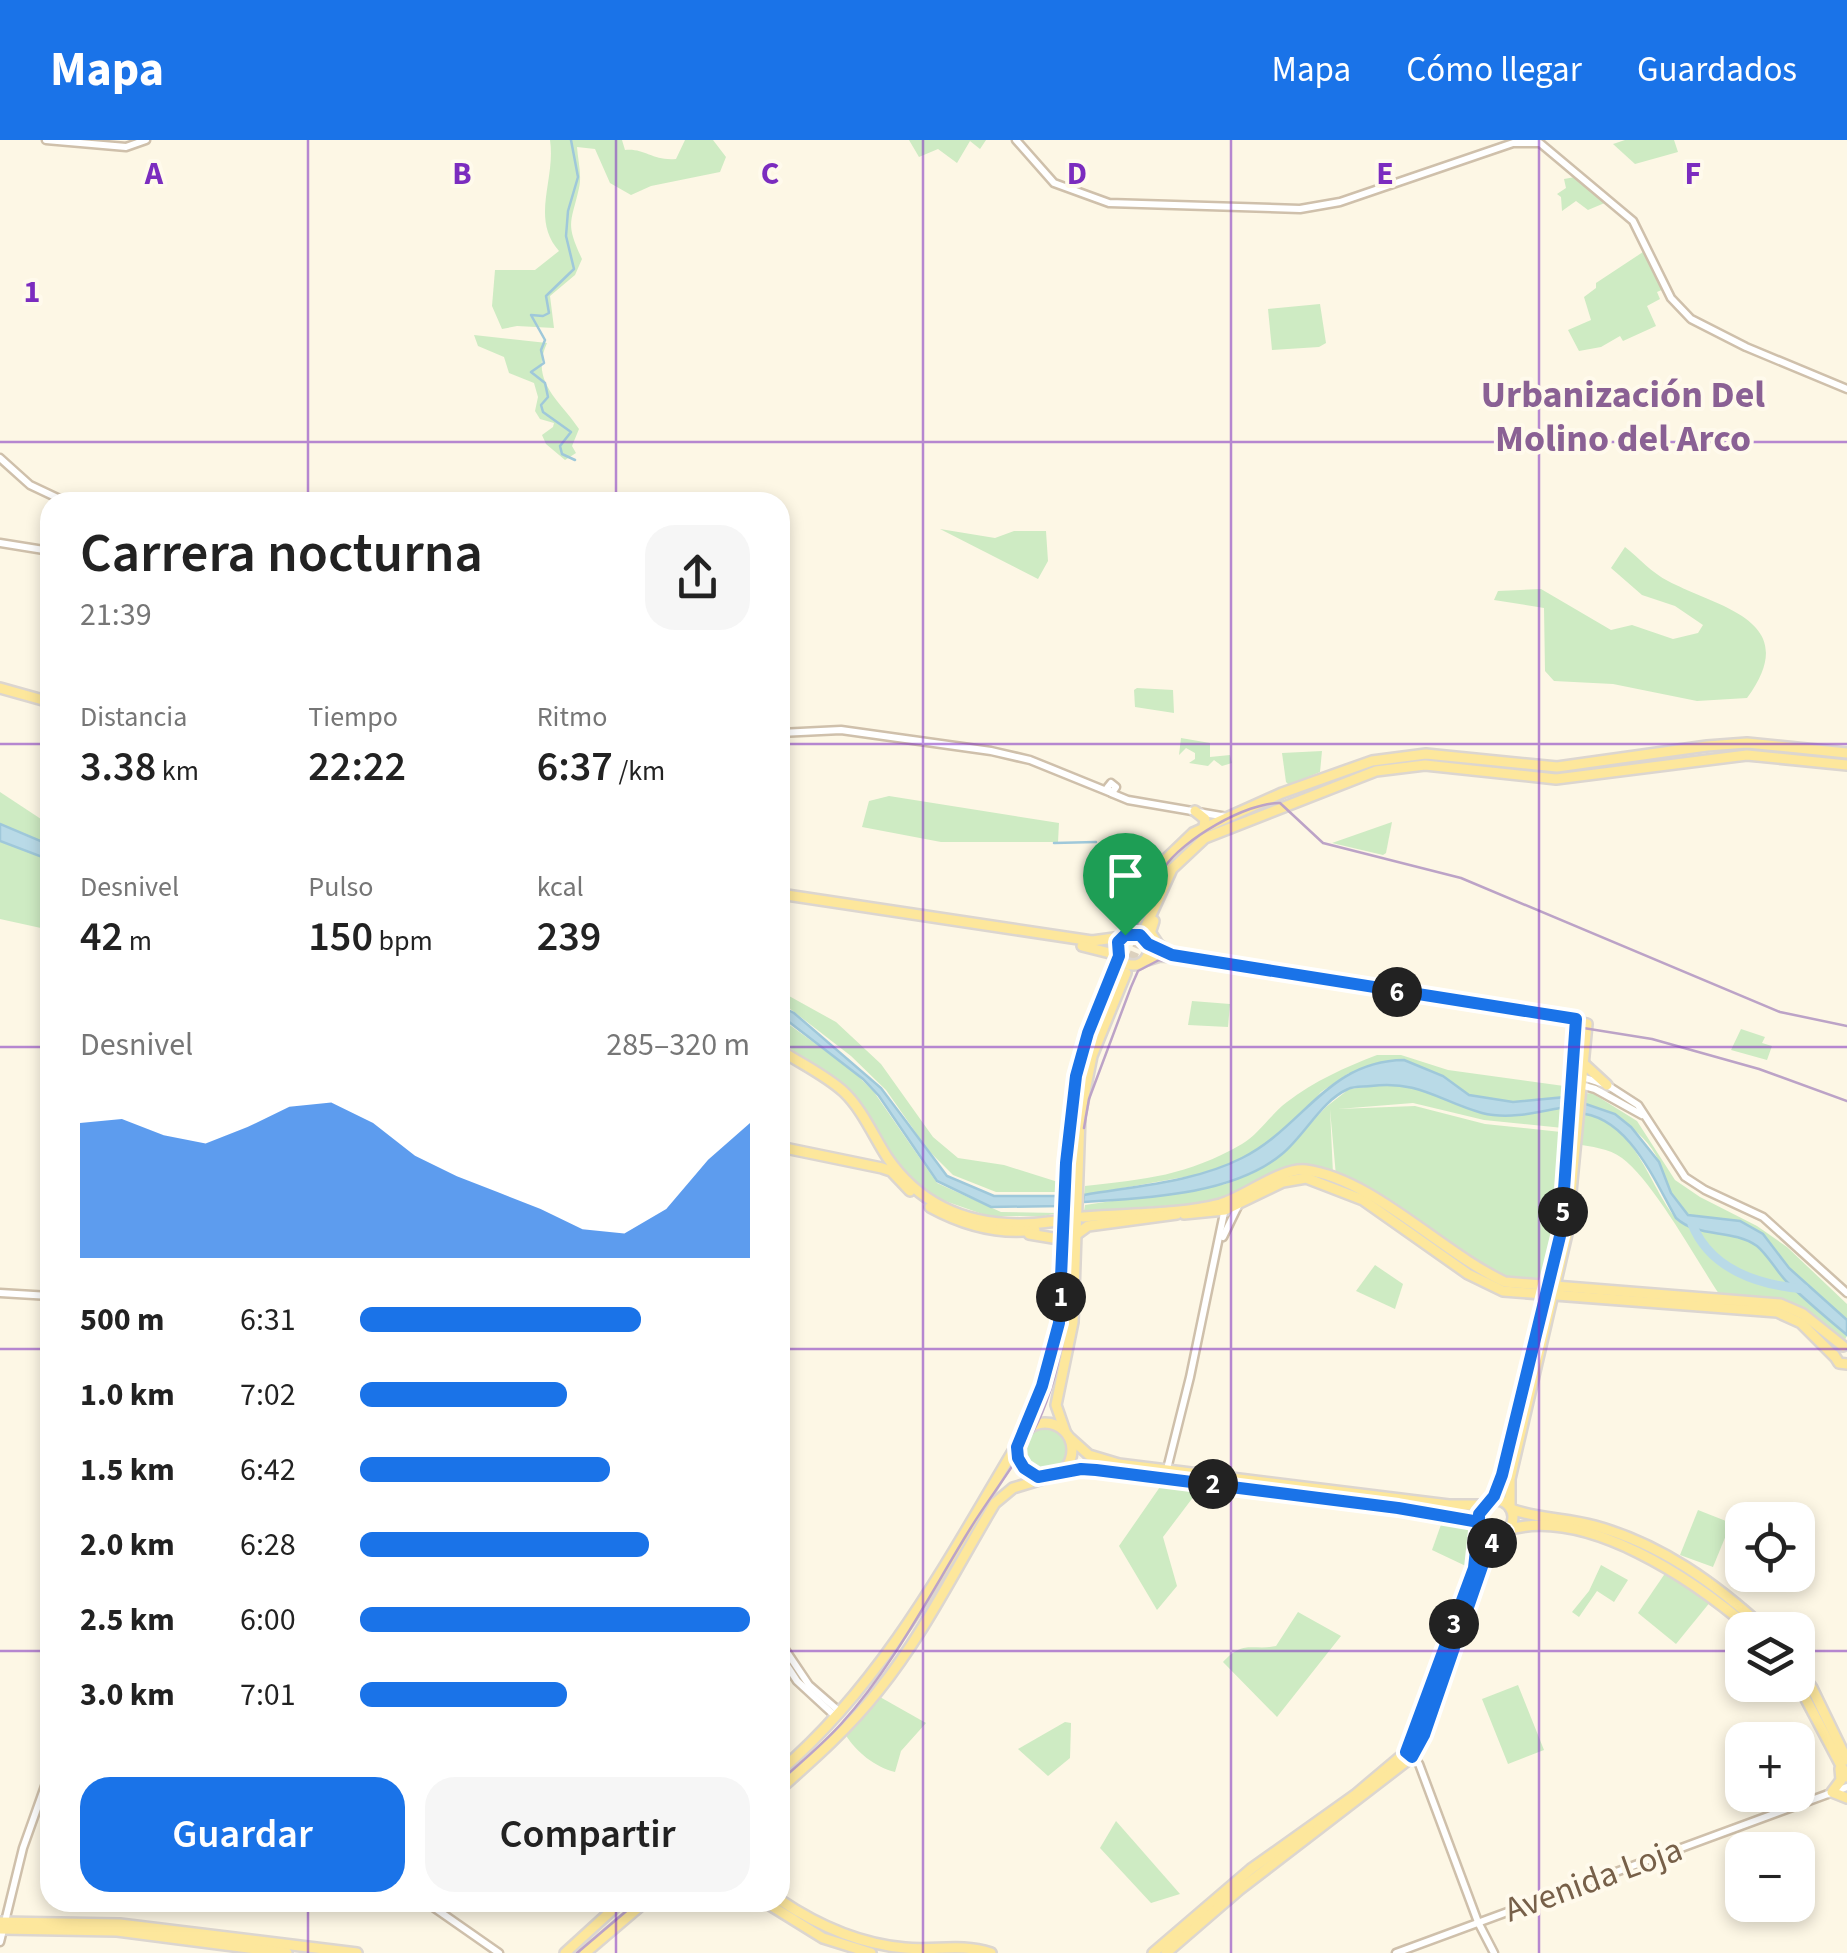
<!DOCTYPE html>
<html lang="es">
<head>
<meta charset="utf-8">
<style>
	:root { --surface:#fff; --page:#f6f6f6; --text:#222; --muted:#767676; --accent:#1a73e8 }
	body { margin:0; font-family:"Source Sans 3",sans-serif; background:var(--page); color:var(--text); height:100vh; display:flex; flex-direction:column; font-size:38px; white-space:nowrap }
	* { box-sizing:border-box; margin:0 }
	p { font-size:32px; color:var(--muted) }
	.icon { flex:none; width:55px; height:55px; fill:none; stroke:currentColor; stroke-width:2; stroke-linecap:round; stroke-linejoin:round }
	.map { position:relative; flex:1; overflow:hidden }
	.sheet { position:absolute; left:40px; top:352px; width:750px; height:1420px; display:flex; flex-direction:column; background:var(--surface); border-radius:30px; box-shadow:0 5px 15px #0003 }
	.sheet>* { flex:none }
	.buttons { position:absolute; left:1725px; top:1362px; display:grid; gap:20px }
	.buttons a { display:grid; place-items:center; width:90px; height:90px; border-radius:20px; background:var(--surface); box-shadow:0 5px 15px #0003; font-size:50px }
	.pin { position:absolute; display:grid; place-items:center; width:85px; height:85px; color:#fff; margin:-102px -42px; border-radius:50% 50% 50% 0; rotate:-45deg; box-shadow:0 0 10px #0007 }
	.pin .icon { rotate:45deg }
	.km { position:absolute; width:50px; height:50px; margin:-25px; border-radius:50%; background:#222; color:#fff; font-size:28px; line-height:50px; text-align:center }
	.round { display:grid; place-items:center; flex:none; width:105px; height:105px; border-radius:30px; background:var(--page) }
	.overview { display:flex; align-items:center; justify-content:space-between; height:170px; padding:0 40px }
	h1 { font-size:55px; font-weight:600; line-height:75px }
	.metrics { display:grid; grid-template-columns:repeat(3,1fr); gap:15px; height:170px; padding:10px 40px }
	.metrics div { display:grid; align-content:center }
	.metrics b { font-size:42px; font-weight:600 }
	.metrics small { font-size:28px; font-weight:400 }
	.metrics p { font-size:28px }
	.chart { height:280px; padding:20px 40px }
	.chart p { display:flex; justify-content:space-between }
	.chart svg { width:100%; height:180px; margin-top:10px; fill:var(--accent); opacity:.7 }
	.cta { display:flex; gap:20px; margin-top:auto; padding:20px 40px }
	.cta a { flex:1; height:115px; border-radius:30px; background:var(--accent); color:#fff; font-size:40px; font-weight:600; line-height:115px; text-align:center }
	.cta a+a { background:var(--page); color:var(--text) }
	ul { padding:0 40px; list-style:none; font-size:32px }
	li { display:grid; grid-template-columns:160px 120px 1fr; align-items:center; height:75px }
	li i { height:25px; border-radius:12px; background:var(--accent) }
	header { display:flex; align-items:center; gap:60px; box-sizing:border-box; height:140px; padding:0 50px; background:var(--accent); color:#fff }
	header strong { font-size:48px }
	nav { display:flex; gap:55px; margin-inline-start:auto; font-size:35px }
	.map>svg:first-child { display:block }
	.green { fill:#ceebc3 }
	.water { fill:#b9dae7; stroke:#9fc8da; stroke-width:2.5 }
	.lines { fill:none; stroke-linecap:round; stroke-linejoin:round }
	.stream { stroke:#9fc8da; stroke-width:2.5 }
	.river { stroke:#b9dae7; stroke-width:9 }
	.major-tunnel { stroke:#dcd1be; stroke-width:9; stroke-dasharray:9 4.5; stroke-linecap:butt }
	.minor-casing { stroke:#cfc0ab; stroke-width:11 }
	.major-casing { stroke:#dcd6d0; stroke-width:14 }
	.minor { stroke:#fff; stroke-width:6 }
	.major { stroke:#fde79c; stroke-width:9 }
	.tram { stroke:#bca3c7; stroke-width:2.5 }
	.route-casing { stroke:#fff; stroke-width:20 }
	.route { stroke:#1a73e8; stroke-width:12 }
	.grid { fill:none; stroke:#7b2cbf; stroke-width:2.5; stroke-opacity:0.55 }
	.labels { text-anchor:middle; stroke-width:8; stroke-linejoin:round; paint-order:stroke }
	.street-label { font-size:35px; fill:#776049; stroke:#fffaec }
	.neighbourhood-label { font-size:38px; font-weight:bold; fill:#8a6194; stroke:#fffaec }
	.grid-label { font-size:32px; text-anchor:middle; font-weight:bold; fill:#7b2cbf; stroke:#fffaec; stroke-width:8; stroke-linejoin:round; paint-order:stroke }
</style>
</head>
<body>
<header>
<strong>Mapa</strong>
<nav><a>Mapa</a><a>Cómo llegar</a><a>Guardados</a></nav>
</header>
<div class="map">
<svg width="1847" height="1813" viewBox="0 0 1847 1813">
	<rect width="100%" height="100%" fill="#fdf7e5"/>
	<g class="green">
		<path d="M550 0H622L625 10C645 8 652 21 676 19L685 0H713L726 17 720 32 651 46 631 55 610 43 595 9 577 7C578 20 582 36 579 48 571 84 565 82 582 119L575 135 550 156 554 188 517 186 502 189 492 166 495 130H535L559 111C530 78 556 40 550 0Z"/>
		<path d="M909 0H986L980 9 970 1 957 23 938 9 919 17Z"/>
		<path d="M1625 0H1674L1678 12 1635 24 1613 4Z"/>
		<path d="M1575 37 1607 62 1588 70 1576 61 1562 71 1561 57 1557 54 1566 48 1564 39Z"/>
		<path d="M1643 112 1664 149 1657 152 1660 159 1647 166 1656 186 1623 201 1620 196 1601 207 1579 211 1568 190 1591 180 1584 157 1596 148V143Z"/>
		<path d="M1320 164 1326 203 1319 207 1272 210 1268 169Z"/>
		<path d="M474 195 547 203C529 242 561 261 579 289L572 306 576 313 565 320 546 304 542 295 553 287 554 283 540 279 535 271 538 257 534 243 509 233 504 217 478 206Z"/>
		<path d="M940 389 995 398 1014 391H1046L1048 421 1038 439Z"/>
		<path d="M1625 407C1639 418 1652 433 1668 441 1719 468 1804 480 1747 558L1697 561 1613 544 1554 541 1545 531 1544 468 1494 460 1498 451 1541 449 1611 490 1632 485 1673 499 1698 493 1703 485 1675 466 1642 455 1611 428Z"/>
		<path d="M1137 548 1173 550 1174 573 1135 567 1134 550Z"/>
		<path d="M1181 598 1210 603V617L1230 615 1232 623 1222 626 1214 620 1208 626 1189 623 1195 619V613L1186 608 1179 615Z"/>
		<path d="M1322 611 1320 632 1289 645 1286 642 1282 613Z"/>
		<path d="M0 652 50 685V705L0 684Z"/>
		<path d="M889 656 1059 683 1058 702H941L862 687 869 661Z"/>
		<path d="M1392 682 1386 713 1383 715 1332 703Z"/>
		<path d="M0 701 50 720V790L0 779Z"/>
		<path d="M780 851 836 882 881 924 933 997 958 1018 1004 1025 1058 1042V1052H996L953 1035 928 1010 886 950 851 916 780 861Z"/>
		<path d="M1192 861 1230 864 1228 887 1188 885Z"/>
		<path d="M780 878 853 931 874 952 937 1043 1001 1072 1058 1073 1044 1076H988L925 1054 890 1014 851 952 780 901Z"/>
		<path d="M1741 889 1765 897 1762 903 1772 906 1767 920 1731 910Z"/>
		<path d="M1377 915H1401L1448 930 1564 946 1565 957 1513 962 1469 955 1443 936 1349 933 1321 952 1297 980 1241 1021 1212 1032 1084 1055 1085 1046C1147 1039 1186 1036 1242 1004 1259 994 1271 974 1287 962 1314 941 1346 927 1377 915Z"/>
		<path d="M1392 944 1421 948 1483 973 1518 975 1566 967 1563 988 1484 980 1413 963 1338 969 1415 966 1485 984 1561 992 1558 1066 1544 1145 1505 1139 1336 1036 1330 969 1333 1034 1299 1024 1210 1063 1084 1071 1085 1065 1226 1044 1281 1015 1326 967 1349 949Z"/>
		<path d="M1592 953 1637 981 1675 1040 1700 1057 1757 1086 1787 1107 1847 1164V1179L1726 1079 1688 1075C1681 1065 1670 1055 1666 1043 1664 1038 1664 1033 1662 1028 1648 991 1613 973 1579 961L1581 954Z"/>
		<path d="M1577 973C1632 975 1647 1041 1674 1076 1695 1102 1735 1086 1759 1108 1770 1117 1778 1133 1789 1144 1807 1162 1828 1178 1847 1195L1844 1203 1795 1165 1719 1154C1696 1119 1653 1041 1622 1018 1609 1008 1591 1007 1576 1004Z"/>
		<path d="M1375 1125 1403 1144 1395 1169 1356 1151Z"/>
		<circle cx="1045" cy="1310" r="21"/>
		<path d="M1162 1344 1194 1346 1196 1348 1194 1356 1163 1397 1177 1446 1157 1470 1119 1406Z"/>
		<path d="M1698 1370 1731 1383 1713 1427 1680 1415Z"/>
		<path d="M1443 1379C1477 1387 1476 1396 1470 1428L1432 1410Z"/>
		<path d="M1601 1425 1628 1440 1614 1462 1597 1451 1579 1477 1572 1472 1589 1451Z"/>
		<path d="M1666 1432 1711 1461 1676 1504 1638 1473Z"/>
		<path d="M1298 1472 1341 1496 1277 1577 1223 1522C1244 1499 1252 1511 1276 1506Z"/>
		<path d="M1518 1545 1544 1610 1508 1624 1482 1559Z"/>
		<path d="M880 1557 926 1583 901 1611 895 1632C875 1627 856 1612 845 1594Z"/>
		<path d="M1065 1582 1071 1583 1070 1618 1048 1636 1018 1609Z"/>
		<path d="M1116 1681 1180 1754 1151 1763 1100 1708Z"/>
	</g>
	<g class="water">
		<path d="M0 684 50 705V720L0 701Z"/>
		<path d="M780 866 794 873 881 948 947 1036 994 1056H1060V1066L991 1067 937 1041 879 956 863 939 780 875Z"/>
		<path d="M1404 920 1443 936 1469 955 1513 962 1566 957 1565 967C1539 972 1509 980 1482 973 1439 961 1419 940 1371 946 1365 947 1354 946 1348 949 1321 961 1305 995 1282 1014 1233 1055 1145 1058 1083 1062L1084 1055C1136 1046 1195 1042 1242 1018 1304 987 1327 921 1404 920Z"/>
		<path d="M1577 961 1615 974 1631 987 1659 1022 1671 1053 1688 1075 1740 1081 1763 1094 1789 1128 1847 1180V1195C1827 1178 1806 1161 1787 1142 1777 1132 1768 1115 1757 1106 1731 1088 1699 1099 1676 1078 1654 1040 1628 975 1577 973Z"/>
	</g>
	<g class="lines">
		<g class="stream">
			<path d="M571 0 578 37 568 71 566 96 574 129 546 156 549 173 543 176 531 175 545 200 541 210 544 223 531 232 545 243 548 257 541 265 543 272 571 292 560 306 562 314 575 320"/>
			<path d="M1054 703 1096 702"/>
		</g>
		<path class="river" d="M1692 1084C1710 1129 1758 1145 1804 1149"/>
		<g class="major-tunnel">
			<path d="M1126 833 1146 786"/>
			<path d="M1057 1086 1083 1083"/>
		</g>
		<g class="minor-casing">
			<g id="minor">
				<path d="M46 0 126 7 146 0"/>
				<path d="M1016 0 1054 43 1109 63 1300 69 1340 62 1513 3H1540L1633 81 1671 158 1691 179 1746 207 1847 249"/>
				<path d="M0 318 30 345 66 362"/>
				<path d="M0 403 50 411"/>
				<path d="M780 593 841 590 991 611 1030 620 1109 652"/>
				<path d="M1111 643 1116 647 1112 653 1107 648Z"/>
				<path d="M1111 653 1128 660 1227 677"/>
				<path d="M1582 937 1607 945 1638 965 1685 1037 1705 1050 1763 1077 1847 1153"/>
				<path d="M1577 944 1595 949 1642 975"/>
				<path d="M1223 1097 1239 1064"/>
				<path d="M0 1153 50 1156"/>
				<path d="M1166 1333 1190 1237 1225 1068"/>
				<path d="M780 1502 809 1545 840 1572"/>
				<path d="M780 1515 797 1541 835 1576"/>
				<path d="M1412 1617 1419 1624 1478 1782 1494 1813"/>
				<path d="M426 1762 499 1813"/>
				<path d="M0 1802 23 1708 50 1632"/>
				<path d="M1396 1813 1847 1647"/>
			</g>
		</g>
		<g class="major-casing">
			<g id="major">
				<path d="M0 548 50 562"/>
				<path d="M1195 671 1205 679 1204 687"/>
				<path d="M780 754 1092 801 1122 797"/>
				<path d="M1146 786 1172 729 1205 698 1376 631 1425 625 1556 639 1747 615 1847 625"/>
				<path d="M1150 792 1158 804 1172 815"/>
				<circle cx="1133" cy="809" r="16"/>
				<path d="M1125 795 1137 779 1167 718 1193 693 1282 653 1372 621 1426 614 1557 627 1707 606 1747 603 1847 613"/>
				<path d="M1147 803 1154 781"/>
				<path d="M1082 806 1118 815"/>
				<path d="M1144 821 1160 816 1194 818 1527 871 1587 884 1567 1094 1510 1339V1367"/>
				<path d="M780 910C800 923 827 936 844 952 862 969 874 997 887 1017 928 1077 989 1091 1057 1081"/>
				<path d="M1582 922 1607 945"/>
				<path d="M780 1007 882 1028 891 1031 910 1051"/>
				<path d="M1564 1061 1576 879"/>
				<path d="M930 1067C963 1085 997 1095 1035 1090"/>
				<path d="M1184 1074 1225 1070 1283 1042 1306 1038 1363 1060 1468 1134 1503 1151 1777 1172 1801 1183 1834 1216"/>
				<path d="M1083 1077C1127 1073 1177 1075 1220 1064 1245 1057 1281 1027 1306 1030 1373 1039 1442 1113 1505 1142L1780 1164 1803 1174 1843 1206"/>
				<path d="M1029 1094 1065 1100"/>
				<path d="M1077 1094 1088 1086 1177 1074"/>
				<path d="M1834 1215 1839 1223 1847 1224"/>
				<circle cx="1045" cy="1310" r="27"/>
				<path d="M1065 1291 1056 1265 1073 1182 1080 976 1092 916 1126 833"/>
				<path d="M1023 1293C1075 1201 1059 1093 1069 992 1074 932 1092 871 1119 817"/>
				<path d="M1070 1298 1089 1315 1119 1324 1449 1365H1484"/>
				<path d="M1059 1334 1081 1329 1096 1330 1398 1368 1479 1383"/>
				<circle cx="1496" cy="1377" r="17"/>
				<path d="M1488 1362 1502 1335 1561 1091"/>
				<path d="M1511 1369C1538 1379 1567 1378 1595 1386 1661 1404 1716 1444 1766 1490"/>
				<path d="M1507 1390C1587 1366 1695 1441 1752 1490"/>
				<path d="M1798 1528 1812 1548 1847 1620"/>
				<path d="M1798 1544 1847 1637"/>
				<path d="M1840 1629 1841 1640 1832 1652 1847 1658"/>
				<path d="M780 1631C885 1541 949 1418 1019 1301"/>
				<path d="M780 1649C815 1618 849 1588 878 1551 924 1494 957 1426 995 1363L1013 1348 1046 1338"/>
				<path d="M780 1760C817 1785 860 1804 905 1808 935 1811 961 1803 991 1813"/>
				<path d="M765 1762 823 1798 871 1813"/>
				<path d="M0 1782 120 1784 357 1813"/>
				<path d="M0 1789 117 1791 287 1813"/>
				<path d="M565 1813 621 1762"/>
				<path d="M585 1813 645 1762"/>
				<path d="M1153 1813 1251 1729 1355 1655 1406 1612 1474 1427 1480 1384"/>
				<path d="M1166 1813 1239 1750 1412 1617 1424 1595 1487 1413 1505 1392"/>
			</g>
		</g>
		<use href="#minor" class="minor"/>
		<use href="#major" class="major"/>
		<g class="tram">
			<path d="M1084 988 1089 959 1131 847 1138 831 1159 820 1652 899 1759 929 1847 961"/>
			<path d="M780 1641C800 1623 822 1605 841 1584 893 1527 930 1454 970 1389 994 1350 1024 1315 1042 1273 1082 1177 1064 1075 1071 974 1077 899 1114 827 1149 762 1155 751 1158 738 1164 728 1182 700 1247 662 1280 663L1323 703 1461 738 1780 872 1847 886"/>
			<path d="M577 1813 637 1762"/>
		</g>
	</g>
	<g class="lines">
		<g class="route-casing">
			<path id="route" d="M1125 795 1118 802 1119 816 1088 893 1076 936 1066 1023 1059 1183 1042 1246 1017 1307 1018 1318 1024 1328 1038 1337 1081 1329 1096 1330 1398 1368 1479 1382 1474 1428 1406 1612 1412 1617 1424 1595 1487 1412 1505 1392C1490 1398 1478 1390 1479 1374L1494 1356 1502 1335 1561 1092 1576 879 1172 815 1148 804 1140 795H1125"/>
		</g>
		<use href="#route" class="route"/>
	</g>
	<path class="grid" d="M308 0V362M616 0V362M923 0V1813M1231 0V1813M1539 0V1813M0 302H1847M0 604H50M780 604H1847M0 907H50M780 907H1847M0 1209H50M780 1209H1847M0 1511H50M780 1511H1742M1798 1511H1847M308 1762V1813M616 1762V1813"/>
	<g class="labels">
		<g class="street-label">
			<text transform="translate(1593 1739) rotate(-20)" y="12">Avenida Loja</text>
		</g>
		<g class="neighbourhood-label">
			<text x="1623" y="267">Urbanización Del<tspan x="1623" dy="44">Molino del Arco</tspan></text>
		</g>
	</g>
	<g class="grid-label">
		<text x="154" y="44">A</text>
		<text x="462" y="44">B</text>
		<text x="770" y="44">C</text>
		<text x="1077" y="44">D</text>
		<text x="1385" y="44">E</text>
		<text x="1693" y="44">F</text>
		<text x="32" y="162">1</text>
	</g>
</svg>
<div class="buttons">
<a><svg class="icon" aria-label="locate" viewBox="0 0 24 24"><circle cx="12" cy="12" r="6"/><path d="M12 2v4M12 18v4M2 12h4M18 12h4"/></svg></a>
<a><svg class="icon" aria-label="layers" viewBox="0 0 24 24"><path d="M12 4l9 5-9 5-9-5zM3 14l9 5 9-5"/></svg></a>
<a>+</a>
<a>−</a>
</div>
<div class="pin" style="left:1125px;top:795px;background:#1e9e55"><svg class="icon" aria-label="arrive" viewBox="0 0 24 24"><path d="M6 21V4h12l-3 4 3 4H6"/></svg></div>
<b class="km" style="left:1061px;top:1157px">1</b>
<b class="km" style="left:1213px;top:1344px">2</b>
<b class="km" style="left:1454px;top:1484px">3</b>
<b class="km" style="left:1492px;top:1403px">4</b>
<b class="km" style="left:1563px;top:1072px">5</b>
<b class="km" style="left:1397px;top:852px">6</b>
<section class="sheet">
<div class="overview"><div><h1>Carrera nocturna</h1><p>21:39</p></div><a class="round"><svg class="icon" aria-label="share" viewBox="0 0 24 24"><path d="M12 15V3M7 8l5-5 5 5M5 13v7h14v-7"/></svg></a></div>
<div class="metrics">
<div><p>Distancia</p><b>3.38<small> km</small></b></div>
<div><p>Tiempo</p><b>22:22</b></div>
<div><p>Ritmo</p><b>6:37<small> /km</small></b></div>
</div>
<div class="metrics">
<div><p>Desnivel</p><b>42<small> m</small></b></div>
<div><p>Pulso</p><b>150<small> bpm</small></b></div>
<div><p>kcal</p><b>239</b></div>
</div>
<div class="chart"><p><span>Desnivel</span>285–320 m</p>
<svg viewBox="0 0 160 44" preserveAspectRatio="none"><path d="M0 44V11L10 10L20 14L30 16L40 12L50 7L60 6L70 11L80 19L90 24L100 28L110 32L120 37L130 38L140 32L150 20L160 11V44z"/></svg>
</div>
<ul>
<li><b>500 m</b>6:31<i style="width:72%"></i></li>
<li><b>1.0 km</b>7:02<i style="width:53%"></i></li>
<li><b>1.5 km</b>6:42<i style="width:64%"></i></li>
<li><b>2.0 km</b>6:28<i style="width:74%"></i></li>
<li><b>2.5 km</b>6:00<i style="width:100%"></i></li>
<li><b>3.0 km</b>7:01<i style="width:53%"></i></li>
</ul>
<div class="cta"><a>Guardar</a><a>Compartir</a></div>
</section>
</div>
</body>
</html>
